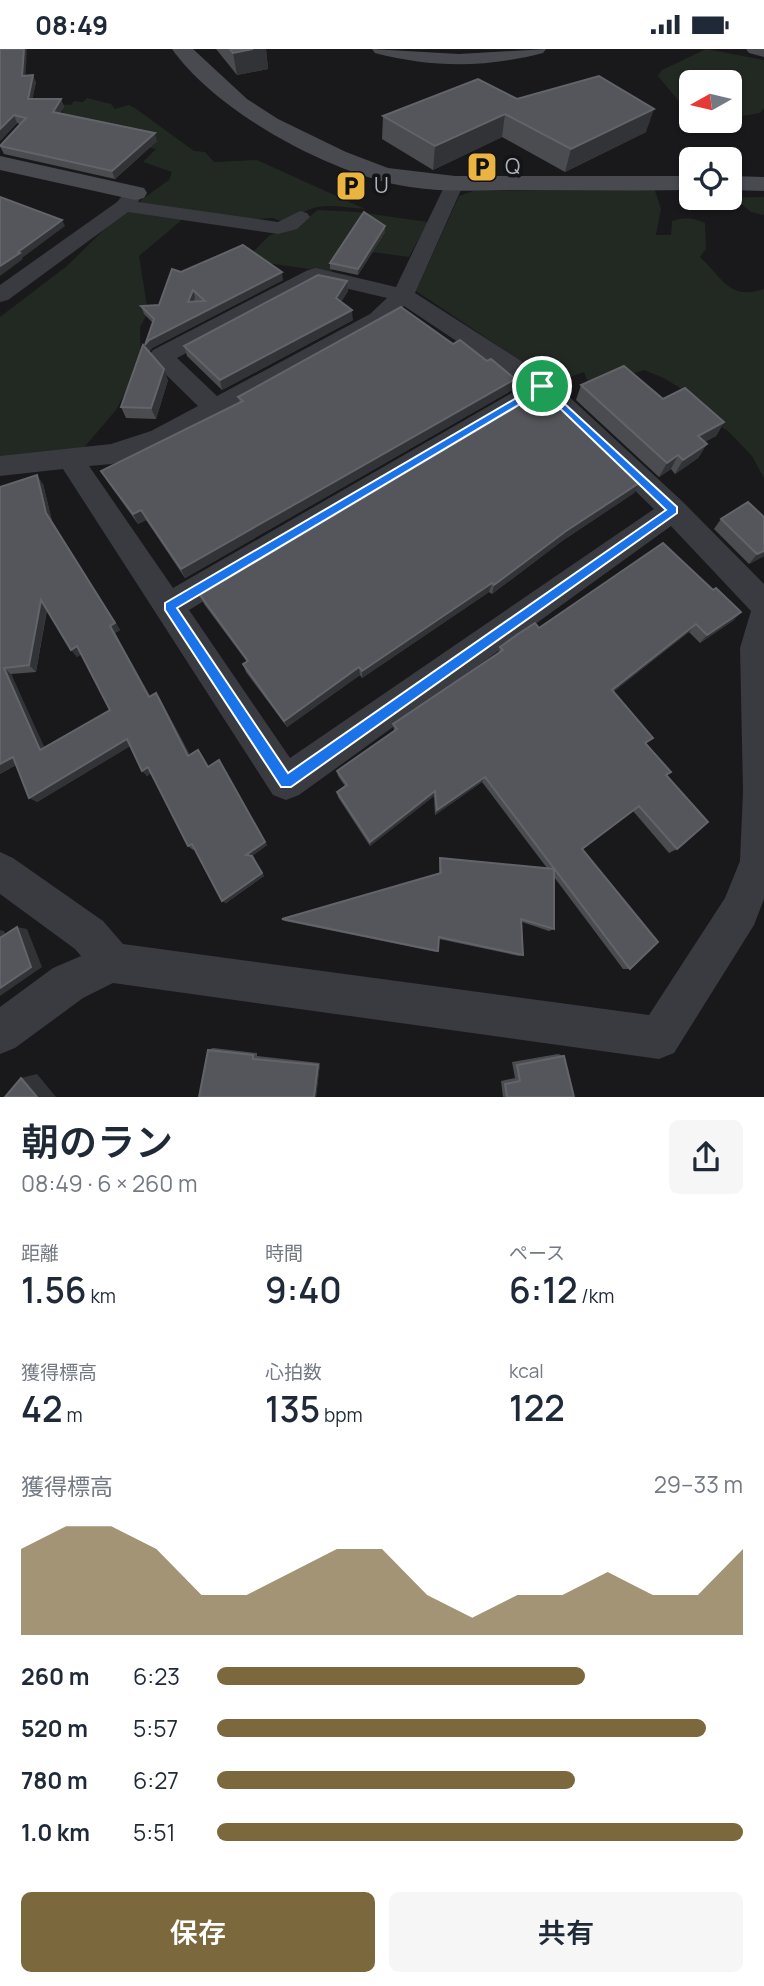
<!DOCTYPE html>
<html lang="ja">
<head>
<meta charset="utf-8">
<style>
	:root { --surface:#fff; --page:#f6f6f7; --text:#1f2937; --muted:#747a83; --accent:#7b683c }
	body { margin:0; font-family:Manrope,"Noto Sans JP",sans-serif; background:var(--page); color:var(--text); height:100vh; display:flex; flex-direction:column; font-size:26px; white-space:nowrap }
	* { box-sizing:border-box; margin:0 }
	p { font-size:23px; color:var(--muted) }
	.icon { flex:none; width:38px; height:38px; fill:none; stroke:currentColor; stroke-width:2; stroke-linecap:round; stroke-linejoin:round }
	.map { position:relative; height:1048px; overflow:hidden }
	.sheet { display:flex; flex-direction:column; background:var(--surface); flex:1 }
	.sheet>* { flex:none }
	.needle { width:46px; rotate:262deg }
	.buttons { position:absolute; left:679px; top:21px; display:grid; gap:14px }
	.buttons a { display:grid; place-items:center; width:63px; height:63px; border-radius:10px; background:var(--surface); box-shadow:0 2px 5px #0004; font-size:35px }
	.pin { position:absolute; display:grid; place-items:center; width:60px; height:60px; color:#fff; margin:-30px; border:4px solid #fff; border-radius:50%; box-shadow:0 2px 7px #0007 }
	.round { display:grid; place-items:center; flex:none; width:74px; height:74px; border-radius:10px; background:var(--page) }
	.summary { display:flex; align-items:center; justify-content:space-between; height:119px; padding:0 21px }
	h1 { font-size:38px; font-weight:600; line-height:52px }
	.figures { display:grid; grid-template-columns:repeat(3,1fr); gap:10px; height:119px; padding:7px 21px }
	.figures div { display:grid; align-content:center }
	.figures b { font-size:35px; font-weight:600 }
	.figures small { font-size:19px; font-weight:400 }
	.figures p { font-size:19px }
	.chart { height:196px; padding:14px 21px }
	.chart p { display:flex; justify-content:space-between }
	.chart svg { width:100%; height:126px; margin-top:7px; fill:var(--accent); opacity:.7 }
	.primary-button { display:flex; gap:14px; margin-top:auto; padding:14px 21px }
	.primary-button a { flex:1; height:80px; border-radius:10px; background:var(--accent); color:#fff; font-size:28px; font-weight:600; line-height:80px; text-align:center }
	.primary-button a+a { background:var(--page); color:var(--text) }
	ul { padding:0 21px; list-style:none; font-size:23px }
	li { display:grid; grid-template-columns:112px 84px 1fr; align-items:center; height:52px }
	li i { height:18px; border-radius:9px; background:var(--accent) }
	.status { display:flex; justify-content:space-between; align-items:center; height:49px; padding:0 35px; background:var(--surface); direction:ltr }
	.status svg { height:19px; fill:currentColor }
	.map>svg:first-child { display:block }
	.green { fill:#212922 }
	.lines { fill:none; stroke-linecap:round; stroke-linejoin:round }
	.street { fill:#3a3b40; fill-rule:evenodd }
	.secondary { fill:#484a50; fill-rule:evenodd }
	.wall { fill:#4a4c50; fill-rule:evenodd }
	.shaded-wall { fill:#323336 }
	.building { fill:#55565b; stroke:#62646a; stroke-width:2; fill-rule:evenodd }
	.route { fill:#1a73e8; stroke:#fff; stroke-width:2; fill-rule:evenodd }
	.labels { text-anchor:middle; stroke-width:7; stroke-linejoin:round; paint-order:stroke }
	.far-poi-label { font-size:21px; fill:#acb0ba; stroke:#141416; text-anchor:start }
</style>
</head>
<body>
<div class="status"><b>08:49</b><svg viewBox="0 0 49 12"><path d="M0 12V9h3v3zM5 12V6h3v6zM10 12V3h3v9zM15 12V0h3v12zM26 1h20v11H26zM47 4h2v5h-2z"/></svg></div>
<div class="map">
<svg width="764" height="1048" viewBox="0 0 764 1048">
	<rect width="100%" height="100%" fill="#19191b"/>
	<g class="green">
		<path d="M706 0 764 11V59L760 64 730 69V33H691V67L658 27 662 21Z"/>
		<path d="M87 49 111 55 115 60 129 56 135 59 194 102 205 103 214 113 257 111 365 160C327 157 318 151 286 174L273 169 245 171 139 155 141 151 169 131 172 123 143 113 156 100 114 91 63 67 61 55 71 56 74 52 83 53Z"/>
		<path d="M654 139 661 160 656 186H671L672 172C684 168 694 169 705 174L706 200 700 208C723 229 729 252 764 240V429L752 407 728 382 703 366 683 341 664 329 644 321 595 337 588 333 584 323 554 334 416 242 459 147 473 142Z"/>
		<path d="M687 146H691V149L764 148V166L751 163 739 153 719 161 717 151 690 150Z"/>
		<path d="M125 160 184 169 139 207 148 263 140 278 141 314 116 361 81 402 0 412V268L67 217Z"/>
		<path d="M318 161 357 163 428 173 409 208 343 199 331 223 253 212V203L270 186 294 179Z"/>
	</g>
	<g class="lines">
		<g class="street">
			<path d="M455 128 464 134 415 244 551 331 683 453 764 535V850L754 876 674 1004 659 1010 113 934 83 949 15 999 0 1005V958L53 919 81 907 75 900 0 845V803L13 809 103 872 123 895 649 966 725 849 740 812 743 742 740 599 751 562 671 477 299 746 286 751 273 746 63 420 0 427V407L111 395 151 382 198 357 153 313 149 307 153 301 308 221 316 219 396 238 446 134ZM319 233 387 249 370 265 217 347 177 309ZM404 257 524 337 173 539 89 417 112 415 169 396 386 275ZM540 350 654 460 290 709 189 561Z"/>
			<path d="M135 138 145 144 138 153 278 173 300 162 307 164 310 168 297 180 278 185 128 163 8 251 0 253V236L117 153 128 140Z"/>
		</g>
		<g class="secondary">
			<path d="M172 0H193L247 50 278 70 346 103 388 119 455 127H691V141C635 142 578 141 522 141 485 141 447 144 410 138 334 127 217 64 172 0Z"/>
			<path d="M372 0 459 5 546 0 543 4C485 19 433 19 375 4Z"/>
			<path d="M746 0H764V8L749 4Z"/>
			<path d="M0 107 144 139 147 144 144 149 135 151 0 121Z"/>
			<path d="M730 127 764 128V142L730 141Z"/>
		</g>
	</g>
	<g class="wall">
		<path d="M216 0H266L268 20 237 26Z"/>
		<path d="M26 26 36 33 32 50H61L64 58 60 64 157 92 115 130 4 105 0 97 20 75 17 74 0 92Z"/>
		<path d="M517 50 646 83 565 123 502 88 433 121 382 90 383 67Z"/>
		<path d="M385 177V183L358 226 330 220V214Z"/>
		<path d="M181 223 283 231 152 299 149 303 168 331 156 370 126 369 121 358 148 302 145 296 153 274 144 265 141 257 159 256Z"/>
		<path d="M347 232 348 242 341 253 353 271 222 341 187 307 184 297Z"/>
		<path d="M581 336 663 350 724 373 716 387 704 393 707 395 698 409 675 425 671 420 659 428 576 351Z"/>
		<path d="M512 341 185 529 146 471 138 475 107 432 101 422 240 354 238 348Z"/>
		<path d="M639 434 634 444 562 492 492 545 489 543 362 629 360 626 287 678 246 623 243 615 247 613 204 555 200 546Z"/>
		<path d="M43 435 52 472 120 581 115 584 150 647 156 644 160 650 190 706 198 701 208 718 222 716 267 796 252 807 264 827 226 854 222 852 194 800 193 801 188 797 151 724 147 727 130 697 37 753 16 716 0 725V438ZM47 561 77 608 81 605 110 661 44 699 11 625 36 623Z"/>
		<path d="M721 470 764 507 749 515 714 480Z"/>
		<path d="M734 571 700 594 689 583 614 642 666 726 677 800 669 804 633 762 582 800 630 920H623L554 828V880L549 882 522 873 523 906 519 907 439 890 438 902 436 903 285 872 282 870 439 825V812L440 809 547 819 482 733 435 766 434 747 370 797 338 748 337 743 345 737 338 727 337 722 394 682 393 675 498 605 500 598 539 579Z"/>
		<path d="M213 999 257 1004V1007L320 1014 316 1048H199L208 1001Z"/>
		<path d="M558 1005 564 1007 574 1048H503L501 1032 515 1029 512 1013Z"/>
	</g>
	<g class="shaded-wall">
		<path d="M24 0H27L25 34 22 27Z"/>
		<path d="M253 0H266L268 20 237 26 233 4Z"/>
		<path d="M33 26 36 33 31 58 28 50Z"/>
		<path d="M61 50 64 58 56 71 53 63Z"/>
		<path d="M654 60 646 83 565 123 571 100Z"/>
		<path d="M505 65 502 88 433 121 435 97Z"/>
		<path d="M14 66 17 74 0 92V80Z"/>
		<path d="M155 84 157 92 115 130 112 122Z"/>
		<path d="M62 171 65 177 22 209 23 210 0 227V217L18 203Z"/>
		<path d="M385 177V183L358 226V220Z"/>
		<path d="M282 223 283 231 152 299 148 303 145 296 149 291Z"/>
		<path d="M347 232 348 242 337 259 336 249Z"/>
		<path d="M193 241 195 248 191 261 188 253Z"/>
		<path d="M352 261 353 271 222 341 220 331Z"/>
		<path d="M164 320 168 331 156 370 151 359Z"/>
		<path d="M515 330 512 341 185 529 181 520Z"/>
		<path d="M724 373 716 387 690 401 698 387Z"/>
		<path d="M707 395 698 409 675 425 683 411Z"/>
		<path d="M678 406 671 420 659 428 667 414Z"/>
		<path d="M37 426 43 435 52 472 120 581 115 584 154 654 149 648 46 464Z"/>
		<path d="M639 434 634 444 562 492 492 545 494 536 566 482Z"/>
		<path d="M141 461 146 471 138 475 133 465Z"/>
		<path d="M764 502V507L749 515 757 505Z"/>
		<path d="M492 534 489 543 362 629V622Z"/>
		<path d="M41 551 47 558 36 623 29 616Z"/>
		<path d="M741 563 734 571 700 594 707 586Z"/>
		<path d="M696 575 689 583 607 648 612 641Z"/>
		<path d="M77 597 83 604 77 608 71 601Z"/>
		<path d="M359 618 360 626 287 678 284 672Z"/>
		<path d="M4 619 11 625 48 706 40 701Z"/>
		<path d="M156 644 160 650 193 712 188 707Z"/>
		<path d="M127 690 132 696 37 753 29 749Z"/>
		<path d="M13 708 21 713 0 725V715Z"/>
		<path d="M219 711 267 796 252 807 264 827 226 854 222 852 246 806Z"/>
		<path d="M148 718 153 723 147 727 142 722Z"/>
		<path d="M485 728 482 733 435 766 437 761Z"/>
		<path d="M435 742 434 747 370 797V793Z"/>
		<path d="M17 878 27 880 42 918 0 947V939Z"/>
		<path d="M0 881 4 882 8 893 0 892Z"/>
		<path d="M320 1014 316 1048H314L318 1016Z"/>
		<path d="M37 1025 56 1048H37L21 1029Z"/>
	</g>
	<g class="building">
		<path d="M0 0H24L22 27 33 26 28 50H61L53 63 155 84 112 122 0 97 26 69 14 66 0 80Z"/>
		<path d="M230 0H253L233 4Z"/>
		<path d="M599 27 654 60 571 100 505 65 435 97 383 67 478 30 517 50Z"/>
		<path d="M0 148 62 171 18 203 20 204 0 217Z"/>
		<path d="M364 163 385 177 358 220 330 214Z"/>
		<path d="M243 196 282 223 149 291 145 296 154 270 141 257 159 256 172 220 181 223ZM193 241 205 252 188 253Z"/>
		<path d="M318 226 347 232 336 249 352 261 220 331 184 297Z"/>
		<path d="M401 258 453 295 460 291 487 312 491 310 515 330 181 520 141 461 133 465 101 422 243 352 238 348Z"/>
		<path d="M143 296 164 320 151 359 121 358Z"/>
		<path d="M624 317 663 350 685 339 724 373 698 387 707 395 683 411 678 406 667 414 581 336Z"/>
		<path d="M535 347 546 356 553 352 639 434 566 482 494 536 492 534 362 622 359 618 284 672 243 615 248 612 200 546Z"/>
		<path d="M37 426 46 464 115 574 110 577 149 648 156 644 188 707 198 701 208 718 219 711 265 793 246 806 252 807 262 824 222 852 192 795 188 797 148 718 142 722 127 690 29 749 13 708 0 715V438ZM41 551 71 601 77 597 110 661 40 701 4 619 29 616Z"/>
		<path d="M748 453 764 468V502L757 505 721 470Z"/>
		<path d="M663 494 713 541 716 539 741 563 707 586 696 575 612 641 653 689 645 694 671 723 666 726 708 773 677 800 639 757 582 800 658 893 630 920 485 728 437 761 435 742 370 793 337 743 347 736 337 722 397 680 393 675 503 601 500 598 518 585 535 574 539 579Z"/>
		<path d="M440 809 554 820V880L521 870 523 906 439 888 438 902 282 870 441 824Z"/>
		<path d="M17 878 31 918 0 939V889Z"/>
		<path d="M208 1001 253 1006V1010L318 1016 314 1048H199Z"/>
		<path d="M564 1007 574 1048H507L505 1035 520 1032 517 1016Z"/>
		<path d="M21 1029 37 1048H5Z"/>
	</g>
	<path class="route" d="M542 334 677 458V464L291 738H281L165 561V554ZM542 342 666 461 288 724 177 559Z"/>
	<defs>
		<g id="parking-square" transform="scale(1.575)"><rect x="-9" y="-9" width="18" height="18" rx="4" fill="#ebb441" stroke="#141416"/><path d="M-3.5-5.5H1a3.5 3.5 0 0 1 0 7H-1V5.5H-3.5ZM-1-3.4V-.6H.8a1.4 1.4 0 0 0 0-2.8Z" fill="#111"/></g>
	</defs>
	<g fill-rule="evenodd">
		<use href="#parking-square" x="482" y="118"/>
		<use href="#parking-square" x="351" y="137"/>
	</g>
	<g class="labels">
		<g class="far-poi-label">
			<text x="505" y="125">Q</text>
			<text x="374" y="144">U</text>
		</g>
	</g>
</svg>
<div class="buttons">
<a><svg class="needle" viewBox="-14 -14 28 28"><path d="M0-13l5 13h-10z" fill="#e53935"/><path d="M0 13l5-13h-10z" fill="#747a83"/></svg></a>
<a><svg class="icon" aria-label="locate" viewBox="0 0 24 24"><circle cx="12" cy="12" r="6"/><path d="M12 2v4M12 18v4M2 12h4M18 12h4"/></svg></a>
</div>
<div class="pin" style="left:542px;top:337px;background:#1e9e55"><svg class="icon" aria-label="arrive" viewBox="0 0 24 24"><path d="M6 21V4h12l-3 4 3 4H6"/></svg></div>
</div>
<section class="sheet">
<div class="summary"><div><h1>朝のラン</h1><p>08:49 · 6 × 260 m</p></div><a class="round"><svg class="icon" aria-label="share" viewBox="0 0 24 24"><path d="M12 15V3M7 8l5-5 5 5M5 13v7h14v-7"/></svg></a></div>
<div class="figures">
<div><p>距離</p><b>1.56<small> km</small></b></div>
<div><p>時間</p><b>9:40</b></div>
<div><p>ペース</p><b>6:12<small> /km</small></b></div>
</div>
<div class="figures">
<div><p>獲得標高</p><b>42<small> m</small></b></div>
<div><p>心拍数</p><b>135<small> bpm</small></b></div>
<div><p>kcal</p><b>122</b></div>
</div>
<div class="chart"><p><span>獲得標高</span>29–33 m</p>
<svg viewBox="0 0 160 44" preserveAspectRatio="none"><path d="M0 44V14L10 6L20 6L30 14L40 30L50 30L60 22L70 14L80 14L90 30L100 38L110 30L120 30L130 22L140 30L150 30L160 14V44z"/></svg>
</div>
<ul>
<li><b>260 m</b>6:23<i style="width:70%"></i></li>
<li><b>520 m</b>5:57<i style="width:93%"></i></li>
<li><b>780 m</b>6:27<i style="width:68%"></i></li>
<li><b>1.0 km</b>5:51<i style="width:100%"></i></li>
</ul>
<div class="primary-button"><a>保存</a><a>共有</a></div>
</section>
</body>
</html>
